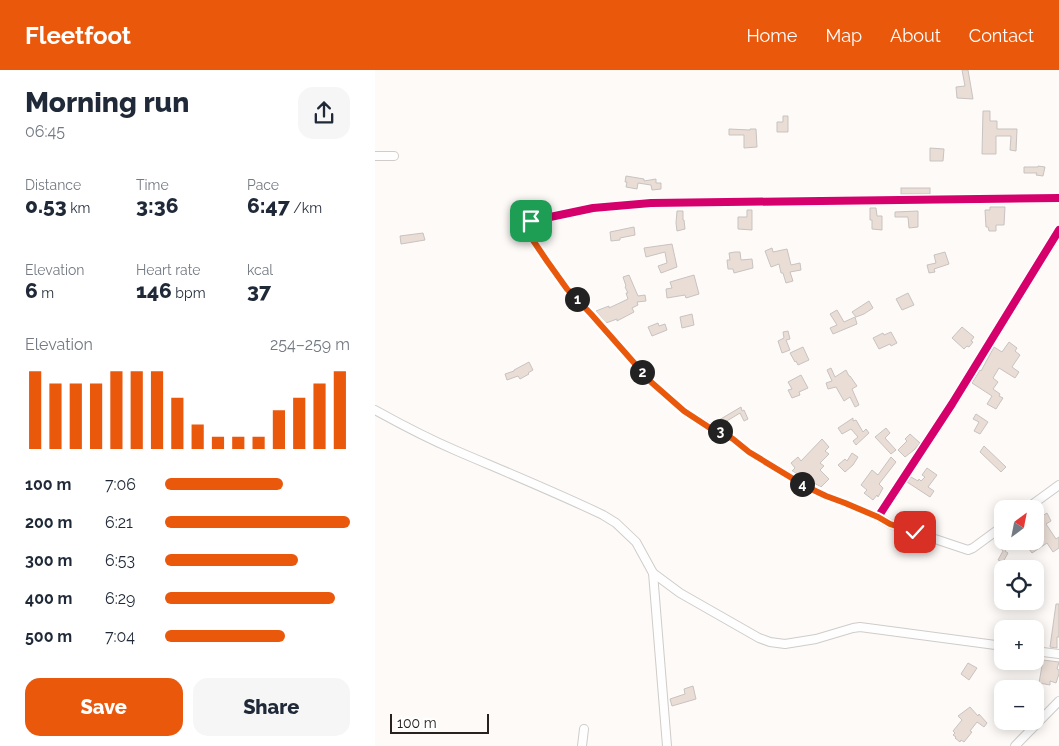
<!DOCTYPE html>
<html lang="en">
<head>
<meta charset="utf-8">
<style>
	:root { --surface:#fff; --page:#f6f6f7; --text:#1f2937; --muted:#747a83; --accent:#ea580c }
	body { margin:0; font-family:Raleway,sans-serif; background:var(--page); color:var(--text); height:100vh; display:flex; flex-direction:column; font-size:19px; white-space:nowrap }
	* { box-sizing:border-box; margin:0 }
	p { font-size:16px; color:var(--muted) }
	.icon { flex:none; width:28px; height:28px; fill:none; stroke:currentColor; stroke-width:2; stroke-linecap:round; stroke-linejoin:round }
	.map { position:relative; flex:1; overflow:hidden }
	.details { display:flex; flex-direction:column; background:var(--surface); width:375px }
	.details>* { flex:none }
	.needle { width:32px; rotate:32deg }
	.tools { position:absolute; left:619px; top:430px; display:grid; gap:10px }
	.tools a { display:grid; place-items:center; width:50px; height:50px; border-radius:10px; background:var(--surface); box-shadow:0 2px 12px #0003; font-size:25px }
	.scale { position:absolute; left:15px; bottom:12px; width:99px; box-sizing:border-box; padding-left:5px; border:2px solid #27221f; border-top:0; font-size:14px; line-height:18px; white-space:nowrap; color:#27221f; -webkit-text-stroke:4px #fff; paint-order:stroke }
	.pin { position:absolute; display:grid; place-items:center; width:42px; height:42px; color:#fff; margin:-21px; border-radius:10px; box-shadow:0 2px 8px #0006 }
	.km { position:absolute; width:25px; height:25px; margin:-12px; border-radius:50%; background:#222; color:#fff; font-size:14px; line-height:25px; text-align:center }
	.round { display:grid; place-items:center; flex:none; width:52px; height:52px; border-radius:15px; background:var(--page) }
	.summary { display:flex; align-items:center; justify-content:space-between; height:85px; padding:0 25px }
	h1 { font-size:28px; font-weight:800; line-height:38px }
	.metrics { display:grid; grid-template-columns:repeat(3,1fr); gap:8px; height:85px; padding:5px 25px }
	.metrics div { display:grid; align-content:center }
	.metrics b { font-size:21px; font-weight:800 }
	.metrics small { font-size:14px; font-weight:400 }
	.metrics p { font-size:14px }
	.chart { height:140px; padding:10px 25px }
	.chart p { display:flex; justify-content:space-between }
	.chart svg { width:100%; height:90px; margin-top:5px; stroke:var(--accent); stroke-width:6 }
	.cta { display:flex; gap:10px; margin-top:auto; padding:10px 25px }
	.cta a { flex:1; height:58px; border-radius:15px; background:var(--accent); color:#fff; font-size:20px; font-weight:800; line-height:58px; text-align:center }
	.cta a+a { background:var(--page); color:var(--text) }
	ul { padding:0 25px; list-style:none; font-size:16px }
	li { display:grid; grid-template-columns:80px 60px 1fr; align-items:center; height:38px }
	li i { height:12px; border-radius:6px; background:var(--accent) }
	header { display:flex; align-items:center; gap:30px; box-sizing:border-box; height:70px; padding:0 25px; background:var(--accent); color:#fff }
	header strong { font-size:24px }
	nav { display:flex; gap:28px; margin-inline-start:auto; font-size:18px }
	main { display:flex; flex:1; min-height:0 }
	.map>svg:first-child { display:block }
	.building { fill:#e9ddd5; stroke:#c7c3c1 }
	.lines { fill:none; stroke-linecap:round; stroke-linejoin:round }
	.street-casing { stroke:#cfccca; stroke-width:10 }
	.street { stroke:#fffefe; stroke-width:8 }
	.cycleway-casing { stroke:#fff; stroke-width:11 }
	.cycleway { stroke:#d6006c; stroke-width:8 }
	.route-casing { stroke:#fff; stroke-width:10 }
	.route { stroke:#ea580c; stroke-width:6 }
</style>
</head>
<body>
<header>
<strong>Fleetfoot</strong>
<nav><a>Home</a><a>Map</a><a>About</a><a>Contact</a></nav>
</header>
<main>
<section class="details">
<div class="summary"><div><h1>Morning run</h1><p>06:45</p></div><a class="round"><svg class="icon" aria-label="share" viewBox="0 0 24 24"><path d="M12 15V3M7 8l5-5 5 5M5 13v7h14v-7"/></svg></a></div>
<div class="metrics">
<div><p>Distance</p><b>0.53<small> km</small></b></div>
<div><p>Time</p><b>3:36</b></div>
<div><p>Pace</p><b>6:47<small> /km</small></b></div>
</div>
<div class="metrics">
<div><p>Elevation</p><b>6<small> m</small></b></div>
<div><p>Heart rate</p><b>146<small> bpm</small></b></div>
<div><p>kcal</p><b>37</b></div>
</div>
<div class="chart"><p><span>Elevation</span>254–259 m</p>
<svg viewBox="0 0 160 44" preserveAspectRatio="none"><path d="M5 44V6M15 44V12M25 44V12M35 44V12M45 44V6M55 44V6M65 44V6M75 44V19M85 44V32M95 44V38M105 44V38M115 44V38M125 44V25M135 44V19M145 44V12M155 44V6"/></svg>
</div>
<ul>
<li><b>100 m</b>7:06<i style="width:64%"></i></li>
<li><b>200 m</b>6:21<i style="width:100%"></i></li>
<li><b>300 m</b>6:53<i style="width:72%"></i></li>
<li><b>400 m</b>6:29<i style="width:92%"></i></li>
<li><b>500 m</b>7:04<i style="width:65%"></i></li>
</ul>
<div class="cta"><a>Save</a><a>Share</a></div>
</section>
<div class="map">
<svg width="684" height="676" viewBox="0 0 684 676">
	<rect width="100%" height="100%" fill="#fdfaf8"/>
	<g class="building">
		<path d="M587 0H593L598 29 582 28 581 17 590 16Z"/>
		<path d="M608 41H615V51H622V59H642L641 81 635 80 636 66H621V84H607Z"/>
		<path d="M408 46H413V62H402V52H408Z"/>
		<path d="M354 59 375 60V59H381L382 77 369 78V65H354Z"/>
		<path d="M555 78 569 79 568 91H555Z"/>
		<path d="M663 96 670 97 668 106 661 105 662 103H649V97H663Z"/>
		<path d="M251 106 269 109V111L281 109V113H286V119L277 120 276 115 263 113 262 119 251 117 252 112H250Z"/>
		<rect x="526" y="118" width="29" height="6"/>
		<path d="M615 137H630L629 155H621V161H614L613 157H611L610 140H615Z"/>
		<path d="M495 138H501L502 146H507V160L497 159V150H495Z"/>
		<path d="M372 140H377V160L363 159V147H372Z"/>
		<path d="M302 141H308V150H309L310 159 302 161 301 153Z"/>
		<path d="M543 141V157L534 158 533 147H520V142Z"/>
		<path d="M259 157 260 165 245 168V170L236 171 235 162Z"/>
		<path d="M48 163 50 170 26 174 25 166Z"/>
		<path d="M297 174 302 197 286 203 283 196 292 193 290 182 271 187 269 178Z"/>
		<path d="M397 178 398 182 412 179 416 195 425 193 426 200 415 202 418 211 411 213 408 203H406L404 194 396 197 390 181Z"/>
		<path d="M360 182H365L366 190 377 189 378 198 359 203 358 199H353L352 190H355L354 183Z"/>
		<path d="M570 182 574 194 559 199 560 202 554 203 552 195 561 193 559 185Z"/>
		<path d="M254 205 263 226 270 225 271 231 262 232 263 235 257 238 259 242 242 251V249L231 253 221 241 234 236V238L253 229 251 223H253L250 217 251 216 248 207Z"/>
		<path d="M319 205 324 224 311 228 310 225 292 228 291 219 297 218 295 212Z"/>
		<path d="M533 223 539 235 527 240 521 229Z"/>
		<path d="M494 231 498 238 489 244 481 247 477 242Z"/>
		<path d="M462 240 469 252 480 247 482 254 458 264 455 258 462 255 455 244Z"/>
		<path d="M317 244 319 255 307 258 305 247Z"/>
		<path d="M283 253 284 256 290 254 292 260 277 266 273 257Z"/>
		<path d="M587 257 599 267 596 271 598 272 594 277 592 276 589 279 577 268Z"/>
		<path d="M413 261 415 269 411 270 415 280 407 283 403 271 409 268 408 262Z"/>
		<path d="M516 262 522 273 516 276 515 274 504 279 498 268 508 263 509 265Z"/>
		<path d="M634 272 642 278 640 281 645 285 637 297 644 302 640 308 624 298 618 308 623 312 618 319 625 324 624 326 628 328 621 339 612 334 617 326 597 313 605 300 606 301 619 277 627 282Z"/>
		<path d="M428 277 434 290 423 295 421 291 420 292 415 283Z"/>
		<path d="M154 292 158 300 153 303 154 304 145 309 143 306 132 310 130 304 139 301V300Z"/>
		<path d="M456 298 460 307 471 300 474 306H475L482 316 477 319 484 335 480 337 475 327 469 331 461 317 453 319 451 313 457 311 452 300Z"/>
		<path d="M426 305 433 318 424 322 425 325 417 328 413 320 417 319 413 312Z"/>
		<path d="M366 337 367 341 369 340 373 349 369 351 365 343 347 354 344 350Z"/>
		<path d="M601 344 613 352 605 364 599 361 604 352 598 349Z"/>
		<path d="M478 348V351L481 350 488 362 491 359 494 363 481 375 478 371 483 367 476 359 467 364 463 358Z"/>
		<path d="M511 358 515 363 510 368 521 380 516 384 500 367Z"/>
		<path d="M535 364 545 373 539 380 530 387 523 380 532 371 530 369Z"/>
		<path d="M447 369 454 377 450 381 454 384 445 393 449 396 445 400 454 409 446 417 417 401 420 398 416 393 423 387 426 391Z"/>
		<path d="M609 376 631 397 626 402 605 382Z"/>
		<path d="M477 383 483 387 478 395 470 402 463 395 470 389 472 391Z"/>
		<path d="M516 387 521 392 504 414 508 418 503 427 502 425 498 430 489 423 492 420 486 415 497 400 503 405Z"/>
		<path d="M552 398 562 405 553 417 559 421 555 427 532 412 536 407 543 411 544 409 546 411 550 407 547 405Z"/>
		<path d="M660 439H661L667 446 672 443 676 451 671 454 681 469 684 467V478L678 482 672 473 657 483 648 471H660Z"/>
		<path d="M624 466 628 469V471H636L630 481 633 483 628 492 623 490 628 481 619 470Z"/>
		<path d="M681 534H684V567H682V578L675 577Z"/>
		<path d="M668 590 684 592 682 599 684 600V604L681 613 675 611V615L664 613Z"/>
		<path d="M593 593 602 598 594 610 586 604Z"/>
		<path d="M318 616 321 629 297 636 295 629 310 624 309 619Z"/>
		<path d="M595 637 603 646 604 644 612 653 609 657 602 652 595 661 597 662 589 672 586 670 585 672 580 668 581 667 578 665 580 663 578 661 587 650 583 646Z"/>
	</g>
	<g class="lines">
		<g class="street-casing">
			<g id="street">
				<path d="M0 86H19"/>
				<path d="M684 128 276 133 218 138 156 151 151 153 150 157 172 191 192 219 216 244 276 312 309 341 335 357 350 363 358 369 374 382 431 416 451 426 470 433 503 447 577 334 684 160"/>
				<path d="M0 340C27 355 54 369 82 381 131 402 180 422 228 445L241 453 261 472 278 503 292 676"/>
				<path d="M651 439 684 415"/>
				<path d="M503 447 515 454 593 480 598 478 628 456"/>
				<path d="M278 503 305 523 384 568 395 572 410 574 441 569 478 558 485 557 628 576"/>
				<path d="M660 581 684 584"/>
				<path d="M207 676 209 659"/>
				<path d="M640 676 684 631"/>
			</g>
		</g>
		<use href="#street" class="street"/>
		<g class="cycleway-casing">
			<path id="cycleway" d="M684 128 276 133 218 138 156 151 151 153 150 157 172 191 192 219 216 244 276 312 309 341 335 357 350 363 358 369 374 382 431 416 451 426 470 433 503 447 577 334 684 160"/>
		</g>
		<use href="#cycleway" class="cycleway"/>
	</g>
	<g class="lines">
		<g class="route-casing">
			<path id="route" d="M156 151 150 155 151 160 172 191 192 219 216 244 276 312 309 341 335 358 350 364 358 369 374 382 430 416 451 426 470 433 503 447 515 454 540 462"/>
		</g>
		<use href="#route" class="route"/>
	</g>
</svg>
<div class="tools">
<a><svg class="needle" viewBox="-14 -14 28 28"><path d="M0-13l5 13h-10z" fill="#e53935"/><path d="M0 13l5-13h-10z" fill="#747a83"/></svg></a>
<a><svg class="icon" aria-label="locate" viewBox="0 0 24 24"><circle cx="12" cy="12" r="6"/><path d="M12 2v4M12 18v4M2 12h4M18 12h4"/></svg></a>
<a>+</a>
<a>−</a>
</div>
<div class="scale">100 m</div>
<div class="pin" style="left:156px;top:151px;background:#1e9e55"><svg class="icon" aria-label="arrive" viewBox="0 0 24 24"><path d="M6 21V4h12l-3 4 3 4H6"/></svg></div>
<div class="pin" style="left:540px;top:462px;background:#d93025"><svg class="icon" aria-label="check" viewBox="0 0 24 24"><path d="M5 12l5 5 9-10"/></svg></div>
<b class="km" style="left:202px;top:229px">1</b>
<b class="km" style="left:267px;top:302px">2</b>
<b class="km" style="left:345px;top:361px">3</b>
<b class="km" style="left:427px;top:414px">4</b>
</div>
</main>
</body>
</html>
